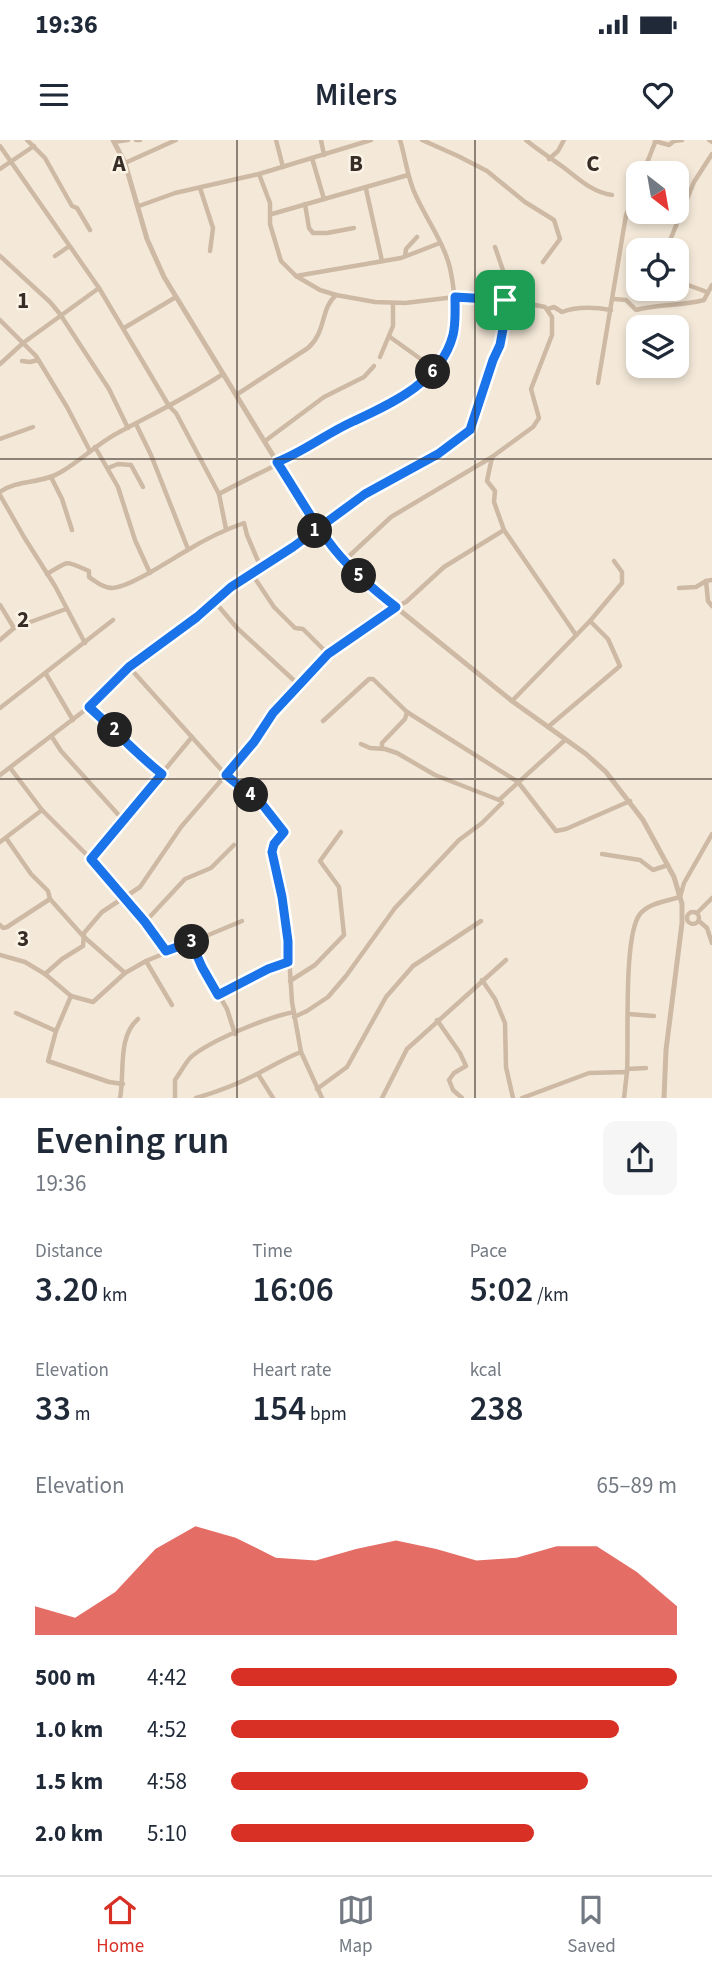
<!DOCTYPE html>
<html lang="en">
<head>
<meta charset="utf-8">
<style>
	:root { --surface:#fff; --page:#f6f6f7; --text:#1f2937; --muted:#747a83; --line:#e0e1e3; --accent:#d93025 }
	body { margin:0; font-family:"Source Sans 3",sans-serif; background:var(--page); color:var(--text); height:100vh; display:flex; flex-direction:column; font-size:26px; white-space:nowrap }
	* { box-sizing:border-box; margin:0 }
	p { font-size:23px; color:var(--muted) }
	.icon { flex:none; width:38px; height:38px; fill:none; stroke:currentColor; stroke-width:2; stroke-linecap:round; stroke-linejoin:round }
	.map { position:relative; height:958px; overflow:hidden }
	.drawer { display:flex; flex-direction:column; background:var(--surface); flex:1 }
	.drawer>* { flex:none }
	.needle { width:46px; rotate:149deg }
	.tools { position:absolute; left:626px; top:21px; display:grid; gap:14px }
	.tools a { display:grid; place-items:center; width:63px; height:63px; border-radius:14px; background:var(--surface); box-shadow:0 4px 10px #0003; font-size:35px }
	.pin { position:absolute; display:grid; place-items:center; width:60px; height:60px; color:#fff; margin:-30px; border-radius:14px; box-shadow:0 4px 10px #0006 }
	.km { position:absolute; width:35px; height:35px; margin:-18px; border-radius:50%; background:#222; color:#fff; font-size:19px; line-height:35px; text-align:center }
	.round { display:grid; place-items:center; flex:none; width:74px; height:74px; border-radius:14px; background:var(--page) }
	.summary { display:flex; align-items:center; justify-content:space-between; height:119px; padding:0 35px }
	h1 { font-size:38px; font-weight:600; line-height:52px }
	.stats { display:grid; grid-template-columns:repeat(3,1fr); gap:10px; height:119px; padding:7px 35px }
	.stats div { display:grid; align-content:center }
	.stats b { font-size:35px; font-weight:600 }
	.stats small { font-size:19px; font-weight:400 }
	.stats p { font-size:19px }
	.chart { height:196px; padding:14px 35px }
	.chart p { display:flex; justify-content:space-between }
	.chart svg { width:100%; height:126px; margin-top:7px; fill:var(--accent); opacity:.7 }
	ul { padding:0 35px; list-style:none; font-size:23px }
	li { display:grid; grid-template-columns:112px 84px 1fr; align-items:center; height:52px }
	li i { height:18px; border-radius:9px; background:var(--accent) }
	.status { display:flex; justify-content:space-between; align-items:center; height:49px; padding:0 35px; background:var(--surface); direction:ltr }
	.status svg { height:19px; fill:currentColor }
	header { display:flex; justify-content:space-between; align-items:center; height:91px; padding:0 35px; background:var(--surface); font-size:32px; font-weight:600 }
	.menu { display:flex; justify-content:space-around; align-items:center; height:98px; border-top:2px solid var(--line); background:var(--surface); font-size:19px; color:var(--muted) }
	.menu a { display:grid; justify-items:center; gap:4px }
	.menu .current { color:var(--accent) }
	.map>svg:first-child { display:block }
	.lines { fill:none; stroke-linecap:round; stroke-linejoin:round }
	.minor { stroke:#cdb9a4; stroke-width:4.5 }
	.tertiary { stroke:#cdb9a4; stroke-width:5 }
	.route-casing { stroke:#fff; stroke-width:14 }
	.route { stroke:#1a73e8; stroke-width:9 }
	.grid { fill:none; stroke:#382d26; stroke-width:2; stroke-opacity:0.55 }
	.grid-label { font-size:23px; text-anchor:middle; font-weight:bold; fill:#382d26; stroke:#fbf3e6; stroke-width:5; stroke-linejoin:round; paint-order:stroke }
</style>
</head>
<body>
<div class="status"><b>19:36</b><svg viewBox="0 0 49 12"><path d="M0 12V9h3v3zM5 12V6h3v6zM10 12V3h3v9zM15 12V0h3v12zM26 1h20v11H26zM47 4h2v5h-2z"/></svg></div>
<header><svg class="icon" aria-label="menu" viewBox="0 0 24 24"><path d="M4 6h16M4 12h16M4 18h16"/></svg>Milers<svg class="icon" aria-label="heart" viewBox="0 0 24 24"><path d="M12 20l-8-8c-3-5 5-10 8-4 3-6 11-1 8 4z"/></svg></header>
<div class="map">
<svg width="712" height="958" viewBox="0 0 712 958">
	<rect width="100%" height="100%" fill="#f4e9d9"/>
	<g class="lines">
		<g class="minor">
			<path d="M27 0 45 18 72 66 77 68 90 90"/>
			<path d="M136 0H140"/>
			<path d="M276 0 283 27"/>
			<path d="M321 0 324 15"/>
			<path d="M422 0 458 16 487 31 525 62 554 80 560 99 543 122"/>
			<path d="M526 0C539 11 554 20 567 30 581 41 593 52 612 55"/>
			<path d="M709 0 712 2"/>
			<path d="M655 1 669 5 674 1 682 0"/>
			<path d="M114 2 128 0"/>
			<path d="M0 6 99 148 169 266 176 273 219 354 226 389"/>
			<path d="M312 18 324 59"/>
			<path d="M549 19 558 11 564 0"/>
			<path d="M125 23 176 0"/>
			<path d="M0 29 34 6"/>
			<path d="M643 33 656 0"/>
			<path d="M259 34 270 63V84L281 121 296 136 320 150 336 155 375 162 405 163 455 157 516 161 545 167 552 177V195L531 249 539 278 533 287 492 317 391 377 345 420"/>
			<path d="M200 48 213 88 210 111"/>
			<path d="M366 49 382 121"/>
			<path d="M305 64 309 88 313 93H327L354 88"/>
			<path d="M139 66 175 53 259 34 371 0"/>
			<path d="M272 74 408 35"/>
			<path d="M666 110 694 42 712 14"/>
			<path d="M0 116 50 162 60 174 109 249 128 288"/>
			<path d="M55 116 68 107"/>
			<path d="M405 116 406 109 417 97"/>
			<path d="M296 136 401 118 440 103"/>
			<path d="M677 141 707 152"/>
			<path d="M614 159 626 160 636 170C659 164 681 166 704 160L712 145"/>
			<path d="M548 169 554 167 562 172C578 166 594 167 611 170"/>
			<path d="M0 180 36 216 67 267 90 311"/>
			<path d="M124 188 176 157"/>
			<path d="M390 197 436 230"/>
			<path d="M380 217 393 186V163"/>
			<path d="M22 221 30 222 38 220"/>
			<path d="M0 224 23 203 99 148"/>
			<path d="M598 243 626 75 639 43"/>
			<path d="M236 255 308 208C327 191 320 169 336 155"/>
			<path d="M136 284 151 315 188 409"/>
			<path d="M0 299 33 287"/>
			<path d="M265 301 324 257 364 237 374 226"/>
			<path d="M95 307 118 347 135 400 150 433"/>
			<path d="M492 317 487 341 495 351 494 362 504 390 576 495"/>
			<path d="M108 328 118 324 131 325 143 347"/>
			<path d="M51 337 62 359 72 390"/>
			<path d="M0 352C18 339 42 344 61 332 80 321 95 306 114 295 151 275 188 257 223 234"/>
			<path d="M219 354C246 339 273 327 300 313 317 305 333 292 350 283 380 267 412 255 436 230 460 203 457 161 450 128 444 103 427 80 416 56 407 38 406 19 400 0"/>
			<path d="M0 355 24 397 55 446 85 503"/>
			<path d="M47 434C72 419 64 421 89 431V437C96 442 104 448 113 448 130 447 170 420 186 411 204 400 224 390 244 383L247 395 261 428"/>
			<path d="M252 434 274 467 295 488 303 489 328 514"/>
			<path d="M706 441 708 461 712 466"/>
			<path d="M679 448 696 447 706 441 712 440"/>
			<path d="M215 462 237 488 299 545"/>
			<path d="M0 465 14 488"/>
			<path d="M0 500 14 488 66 469"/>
			<path d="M129 527 226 635 262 664 284 692 274 704 272 712 279 734 288 801 292 862 301 912 322 958"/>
			<path d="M46 534 73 580"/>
			<path d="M512 561 590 481 622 443V432L614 421"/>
			<path d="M89 567C114 589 136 614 162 634"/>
			<path d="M0 568 113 480"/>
			<path d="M323 581 369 539H373L407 572 518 642 556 691 566 689 630 661"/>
			<path d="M548 587 620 526 608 499 590 481"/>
			<path d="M52 597 61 611 124 681"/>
			<path d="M361 604 370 608 385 609 397 613 435 635 499 660 565 600"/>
			<path d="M382 609V603L405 579 407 572"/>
			<path d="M11 629 42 670 91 719 145 782 166 811"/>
			<path d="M0 635 89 567 129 527 197 477 231 447 293 407 365 354 421 321 438 314 470 290 493 220 500 205 505 178 506 139 495 107"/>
			<path d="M6 698 31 734 48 751 50 759 83 796 125 833"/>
			<path d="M0 702 42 670"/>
			<path d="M602 714 640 720 653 730 668 725"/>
			<path d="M91 719 192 597"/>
			<circle cx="693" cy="778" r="6"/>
			<path d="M697 773 712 758"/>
			<path d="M699 781 707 788 712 803"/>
			<path d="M145 782 185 739 211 728 234 705"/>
			<path d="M0 785 3 788 7 787 50 759"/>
			<path d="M191 802 202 826 227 869 235 894"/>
			<path d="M0 815 25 822 45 834 71 856 56 891 16 873"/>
			<path d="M146 821 172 865"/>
			<path d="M45 834 62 819 83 806 84 793 102 772 140 747 181 687 254 602 273 573 328 514 387 471 406 462 444 427 504 390"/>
			<path d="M482 840 495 859 505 883 506 927 513 958"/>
			<path d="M290 841 315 825 344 795 339 747 320 721 341 692"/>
			<path d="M218 855 268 829 288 822"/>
			<path d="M71 856 93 862 125 833 146 821 242 781"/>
			<path d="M628 874 654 876"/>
			<path d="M294 877 307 871 328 857 346 836 395 768 459 700 482 683 502 663"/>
			<path d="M437 880 460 913 466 926 454 933 449 940 453 950 462 958"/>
			<path d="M56 891 48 921 109 942 123 944"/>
			<path d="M627 929 646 928"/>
			<path d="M627 932C629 901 623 795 640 774 649 763 667 761 680 757L684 743 712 694"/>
			<path d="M258 934 273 958"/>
			<path d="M317 949 347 927 386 857 413 826 481 781"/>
			<path d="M120 958C125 933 117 897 138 879"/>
			<path d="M175 958V940C180 933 186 922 191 917 211 900 268 877 294 872"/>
			<path d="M196 958C217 952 238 944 257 934 273 926 283 919 301 912"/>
			<path d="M382 958 407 909 506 820"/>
			<path d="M522 958 589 933 627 932 624 958"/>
		</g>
		<path class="tertiary" d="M113 0 125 23 147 99 164 137 277 322 334 408 376 451 512 561 586 614 606 632 643 680 674 737 682 764V783L666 910 664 958"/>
	</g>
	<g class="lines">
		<g class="route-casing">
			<path id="route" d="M505 160V178L500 205 493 220 470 290 438 314 365 354 293 407 231 447 197 477 129 527 89 567C114 589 136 614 162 634L91 719 145 782 166 811 191 802 202 827 218 855 268 829 288 822V801L282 757 272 712 274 704 284 692 262 664 226 635 254 602 273 573 328 514 396 467C374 450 353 432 335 410 313 383 296 351 277 322 305 311 327 293 354 281 393 263 441 241 453 195 456 183 455 169 455 157L505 160"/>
		</g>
		<use href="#route" class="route"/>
	</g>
	<path class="grid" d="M237 0V958M475 0V958M0 319H712M0 639H712"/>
	<g class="grid-label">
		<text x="119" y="31">A</text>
		<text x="356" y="31">B</text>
		<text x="593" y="31">C</text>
		<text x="23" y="168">1</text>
		<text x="23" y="487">2</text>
		<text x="23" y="806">3</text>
	</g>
</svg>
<div class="tools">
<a><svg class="needle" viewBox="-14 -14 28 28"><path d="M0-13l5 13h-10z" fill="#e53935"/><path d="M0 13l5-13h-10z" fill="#747a83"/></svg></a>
<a><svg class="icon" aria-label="locate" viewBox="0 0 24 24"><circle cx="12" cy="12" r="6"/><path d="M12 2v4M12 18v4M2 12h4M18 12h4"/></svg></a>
<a><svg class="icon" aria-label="layers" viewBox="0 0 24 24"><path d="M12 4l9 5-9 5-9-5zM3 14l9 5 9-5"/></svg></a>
</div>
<div class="pin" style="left:505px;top:160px;background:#1e9e55"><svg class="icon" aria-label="arrive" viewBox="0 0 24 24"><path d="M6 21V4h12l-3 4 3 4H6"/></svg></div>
<b class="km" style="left:315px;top:391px">1</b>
<b class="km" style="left:115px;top:590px">2</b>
<b class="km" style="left:192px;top:802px">3</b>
<b class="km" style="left:251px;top:655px">4</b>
<b class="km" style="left:359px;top:436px">5</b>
<b class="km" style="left:433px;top:232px">6</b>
</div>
<section class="drawer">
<div class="summary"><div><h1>Evening run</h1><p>19:36</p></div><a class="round"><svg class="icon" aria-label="share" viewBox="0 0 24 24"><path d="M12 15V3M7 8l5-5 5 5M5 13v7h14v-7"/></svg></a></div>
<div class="stats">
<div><p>Distance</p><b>3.20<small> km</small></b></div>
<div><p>Time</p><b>16:06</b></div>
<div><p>Pace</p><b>5:02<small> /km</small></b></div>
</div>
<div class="stats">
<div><p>Elevation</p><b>33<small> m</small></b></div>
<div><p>Heart rate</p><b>154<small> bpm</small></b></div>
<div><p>kcal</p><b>238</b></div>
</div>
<div class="chart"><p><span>Elevation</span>65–89 m</p>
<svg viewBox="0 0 160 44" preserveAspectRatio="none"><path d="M0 44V34L10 38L20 29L30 14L40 6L50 10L60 17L70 18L80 14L90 11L100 14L110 18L120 17L130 13L140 13L150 22L160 34V44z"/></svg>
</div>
<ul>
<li><b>500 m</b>4:42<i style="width:100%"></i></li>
<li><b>1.0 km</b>4:52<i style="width:87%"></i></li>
<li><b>1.5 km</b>4:58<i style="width:80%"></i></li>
<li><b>2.0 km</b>5:10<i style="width:68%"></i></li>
</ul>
</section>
<nav class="menu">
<a class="current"><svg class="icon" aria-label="home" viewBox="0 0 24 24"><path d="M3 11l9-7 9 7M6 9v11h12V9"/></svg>Home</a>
<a><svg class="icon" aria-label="map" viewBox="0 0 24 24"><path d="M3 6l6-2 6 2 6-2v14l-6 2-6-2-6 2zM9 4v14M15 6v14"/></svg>Map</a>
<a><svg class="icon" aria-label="saved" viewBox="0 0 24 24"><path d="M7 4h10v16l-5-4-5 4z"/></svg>Saved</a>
</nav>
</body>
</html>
